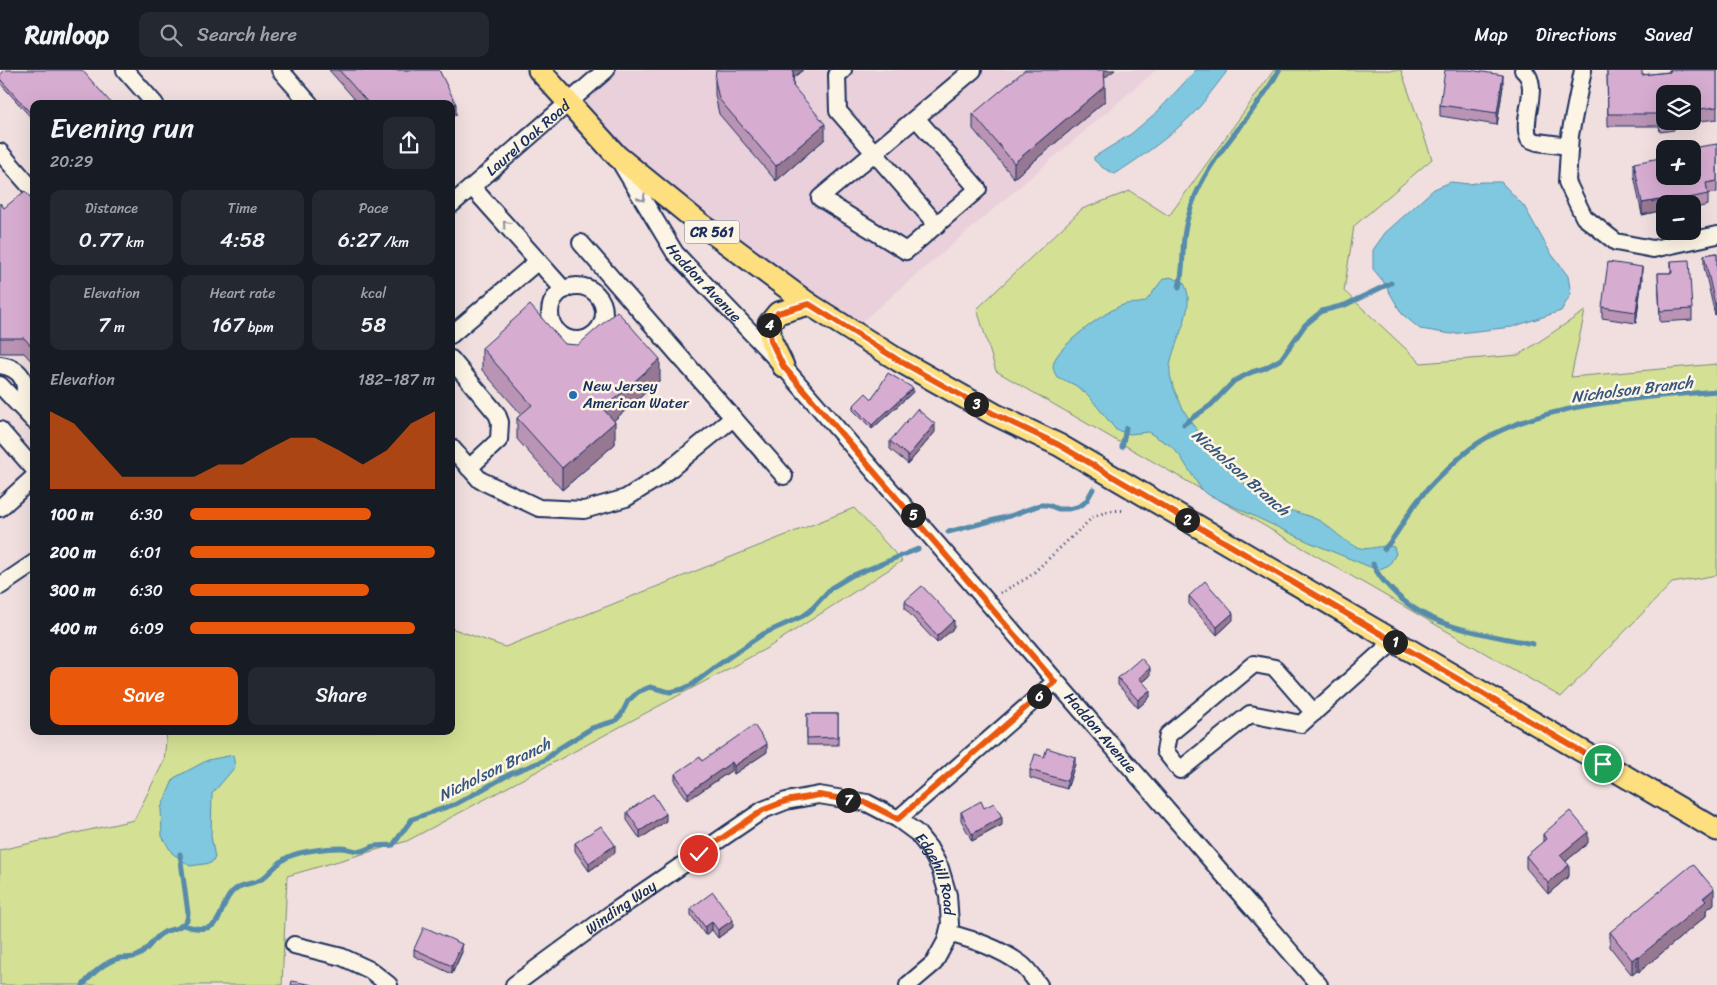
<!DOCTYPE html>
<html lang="en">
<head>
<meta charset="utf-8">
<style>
	:root { --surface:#171b24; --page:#242831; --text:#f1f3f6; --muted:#9ea1a6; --line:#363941; --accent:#ea580c }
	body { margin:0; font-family:Sriracha,sans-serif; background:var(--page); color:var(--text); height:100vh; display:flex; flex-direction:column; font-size:19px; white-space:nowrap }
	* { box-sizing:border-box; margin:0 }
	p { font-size:16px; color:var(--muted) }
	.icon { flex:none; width:28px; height:28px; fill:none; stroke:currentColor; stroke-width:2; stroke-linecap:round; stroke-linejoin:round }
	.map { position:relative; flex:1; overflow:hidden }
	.panel { position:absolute; left:30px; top:30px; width:425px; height:635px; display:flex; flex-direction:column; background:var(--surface); border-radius:10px; box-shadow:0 5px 20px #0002 }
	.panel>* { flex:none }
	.fabs { position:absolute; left:1656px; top:15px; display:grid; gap:10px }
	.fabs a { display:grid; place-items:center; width:45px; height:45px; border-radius:10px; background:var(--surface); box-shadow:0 5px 20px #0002; font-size:25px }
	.pin { position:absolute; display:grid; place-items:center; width:42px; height:42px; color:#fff; margin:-21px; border:2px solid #fff; border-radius:50%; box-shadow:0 1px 5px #0007 }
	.km { position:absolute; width:25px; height:25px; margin:-12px; border-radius:50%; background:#222; color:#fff; font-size:14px; line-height:25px; text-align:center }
	.round { display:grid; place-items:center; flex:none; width:52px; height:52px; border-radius:10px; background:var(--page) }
	.overview { display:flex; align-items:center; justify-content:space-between; height:85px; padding:0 20px }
	h1 { font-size:28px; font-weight:600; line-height:38px }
	.metrics { display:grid; grid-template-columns:repeat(3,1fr); gap:8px; height:85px; padding:5px 20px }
	.metrics div { display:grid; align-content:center; border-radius:10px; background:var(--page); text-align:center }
	.metrics b { font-size:21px; font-weight:600 }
	.metrics small { font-size:14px; font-weight:400 }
	.metrics p { font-size:14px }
	.chart { height:140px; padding:10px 20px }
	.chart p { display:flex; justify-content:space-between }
	.chart svg { width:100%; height:90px; margin-top:5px; fill:var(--accent); opacity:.7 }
	.primary-button { display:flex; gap:10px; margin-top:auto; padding:10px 20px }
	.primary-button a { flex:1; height:58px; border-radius:10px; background:var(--accent); color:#fff; font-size:20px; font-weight:600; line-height:58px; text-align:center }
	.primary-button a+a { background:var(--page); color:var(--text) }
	ul { padding:0 20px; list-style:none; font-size:16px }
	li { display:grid; grid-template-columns:80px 60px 1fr; align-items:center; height:38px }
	li i { height:12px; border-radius:6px; background:var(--accent) }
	header { display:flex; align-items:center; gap:30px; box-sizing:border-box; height:70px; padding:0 25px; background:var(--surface); border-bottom:1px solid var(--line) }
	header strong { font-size:24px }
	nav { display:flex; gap:28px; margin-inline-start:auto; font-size:18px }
	.search { width:350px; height:45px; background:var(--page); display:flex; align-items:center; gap:12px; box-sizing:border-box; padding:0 18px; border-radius:10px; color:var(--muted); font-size:19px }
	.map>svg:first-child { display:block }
	.built { fill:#e9d0db }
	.green { fill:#d4e194; stroke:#788879 }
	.water { fill:#7fc8df; stroke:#578bab }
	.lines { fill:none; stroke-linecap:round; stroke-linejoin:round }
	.stream { stroke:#578bab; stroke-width:5 }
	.minor-casing { stroke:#1b2f5e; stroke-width:20 }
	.major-casing { stroke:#1b2f5e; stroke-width:25 }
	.path { stroke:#1b2f5e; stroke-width:3; stroke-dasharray:1 4; stroke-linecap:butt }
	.minor { stroke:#fcf5e5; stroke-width:16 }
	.major { stroke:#fedf80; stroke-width:21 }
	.wall { fill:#b994b4; stroke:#1b2f5e; fill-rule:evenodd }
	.shaded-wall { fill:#967892; stroke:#1b2f5e }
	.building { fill:#d7acd1; stroke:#1b2f5e }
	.oneway { stroke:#8c92a2 }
	.route-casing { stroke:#fff; stroke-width:10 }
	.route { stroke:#ea580c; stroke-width:6 }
	.poi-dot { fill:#1f6fb2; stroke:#fcf5e5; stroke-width:2 }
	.labels { text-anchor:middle; stroke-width:5; stroke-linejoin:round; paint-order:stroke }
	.shield { fill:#fcf5e5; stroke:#5e6a86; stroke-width:1 }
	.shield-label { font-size:14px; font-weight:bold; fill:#1b2f5e }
	.street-label { font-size:15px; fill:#1b2f5e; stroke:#fcf5e5 }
	.poi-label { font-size:15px; fill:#1b2f5e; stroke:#fcf5e5; text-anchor:start }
	.water-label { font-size:16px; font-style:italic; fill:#34557e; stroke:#fcf5e5 }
</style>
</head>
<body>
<header>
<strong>Runloop</strong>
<div class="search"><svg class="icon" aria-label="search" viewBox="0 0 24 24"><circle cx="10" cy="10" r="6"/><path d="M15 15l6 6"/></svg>Search here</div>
<nav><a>Map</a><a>Directions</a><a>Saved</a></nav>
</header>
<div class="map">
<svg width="1717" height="915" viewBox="0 0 1717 915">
	<rect width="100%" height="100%" fill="#f1dfdf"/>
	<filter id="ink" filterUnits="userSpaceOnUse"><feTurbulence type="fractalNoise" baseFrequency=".02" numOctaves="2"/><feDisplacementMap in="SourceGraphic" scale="10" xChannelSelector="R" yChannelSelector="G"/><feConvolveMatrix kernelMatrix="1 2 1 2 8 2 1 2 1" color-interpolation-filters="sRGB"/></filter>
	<g filter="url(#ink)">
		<path class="built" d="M606 0H1156L851 261 809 234 568 32Z"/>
		<g class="green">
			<path d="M1274 0H1401L1432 89 1354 156 1344 221 1421 293 1519 285 1585 241 1571 307 1717 294V505L1672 513 1561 627 996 301 977 239 1082 139 1130 121 1169 146Z"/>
			<path d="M854 438 902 491 769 577 407 771 287 806 282 915H0V780L134 750 164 691 167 661H451V558L505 577Z"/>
		</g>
		<g class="water">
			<path d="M1196 0H1228C1219 11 1211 23 1202 34 1180 60 1143 86 1115 104L1103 98 1094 90V87L1131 64 1158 41Z"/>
			<path d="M1451 112 1469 114 1482 112H1501L1524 136 1550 182 1568 206 1571 224 1561 241 1512 257 1451 264 1420 259 1402 244 1383 211 1373 199V180L1385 163 1434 119Z"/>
			<path d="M1170 207 1183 212C1199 235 1173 272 1170 296 1168 313 1184 342 1193 355 1200 364 1208 372 1216 381 1231 398 1247 419 1267 431 1284 441 1303 442 1320 451 1332 458 1344 472 1357 477 1369 482 1382 473 1394 477L1396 484 1389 495 1380 499H1375L1309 472 1209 425 1201 419 1180 386 1171 376 1148 362 1130 364 1116 360 1088 325 1075 315 1057 307C1054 302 1052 298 1054 292 1058 276 1107 240 1123 235 1130 232 1138 235 1146 231L1163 209Z"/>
			<path d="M233 685 235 697 212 724 211 766 215 788 211 793 190 796 172 783 162 766 161 738 174 708 208 690Z"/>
		</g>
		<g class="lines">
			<g class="stream">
				<path d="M1179 217C1184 200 1182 184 1184 168 1185 153 1191 137 1196 124 1216 78 1256 44 1279 0"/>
				<path d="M1184 354 1211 335 1234 311 1252 302 1265 298 1281 289 1305 255 1322 241 1345 235 1391 213"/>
				<path d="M1122 377 1126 358"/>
				<path d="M948 462 1010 446 1040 435H1048L1058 439H1068L1077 437 1083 434 1087 430 1093 419"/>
				<path d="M1384 479C1397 467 1407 443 1419 429 1432 413 1449 397 1465 383 1520 334 1645 327 1717 321"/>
				<path d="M1373 494C1377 504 1384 512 1391 519 1428 559 1482 563 1533 574"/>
				<path d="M183 855C230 870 214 833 237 818 245 813 254 814 262 809 271 802 278 792 288 787 300 781 327 778 341 778 347 778 353 781 360 781 365 781 369 778 374 776 380 775 387 776 393 775L412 749 456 734 512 703 545 690 558 679 592 658 615 651 621 645 628 631 638 622 650 617 670 622 683 619 693 614 718 595 763 564 803 546 810 541 831 518 851 506 918 479"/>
				<path d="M83 915C93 903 104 892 120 888 126 887 133 889 139 885 148 880 153 869 161 864 172 856 176 863 187 850L188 843 180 784"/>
			</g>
			<g class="minor-casing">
				<g id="minor">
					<path d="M125 0 155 34"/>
					<path d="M280 0 310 34"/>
					<path d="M843 0 837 5 838 41 937 155"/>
					<path d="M1523 0C1542 16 1520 48 1529 69L1537 72 1569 76"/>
					<path d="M1583 0 1570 65 1567 112 1584 147 1616 172 1653 179 1717 165"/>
					<path d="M916 48 978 119 906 181 820 128 973 0"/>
					<path d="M0 82 34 121"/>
					<path id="s1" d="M622 95 675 183 783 296 1319 915"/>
					<path d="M472 117 564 220"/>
					<path id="s2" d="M451 135 606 0"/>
					<path d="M581 173 784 406"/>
					<circle cx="577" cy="243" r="27"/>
					<path d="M451 265 538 191"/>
					<path d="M451 289 497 344 500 352 499 370 469 398"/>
					<path d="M0 295C23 298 31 316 20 336"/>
					<path d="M0 315 34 351"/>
					<path d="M0 360 34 399"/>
					<path d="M451 377 480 410 539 438 584 440 626 428 664 404 733 348"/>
					<path d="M0 438 34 407"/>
					<path d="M0 516 34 493"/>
					<path d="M1314 643 1275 598 1254 594 1168 665 1165 681 1180 700 1250 644 1301 654 1394 571"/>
					<path d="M898 749 1055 612"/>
					<path d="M948 863C974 870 999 878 1021 894 1028 899 1033 908 1039 915"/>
					<path d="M294 875 342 887 370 900 389 915"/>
					<path id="s3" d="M514 915 612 843 763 740 786 731 819 725 867 733 898 749 917 763 929 778 940 798 948 825 950 854 946 871 934 893 908 915"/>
				</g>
			</g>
			<g class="major-casing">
				<g id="major">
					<path d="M539 0 617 86 698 152 809 234 898 290 994 344 1059 375 1717 760"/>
					<path d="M783 296 771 271 769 254 778 243 809 234"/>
				</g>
			</g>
			<path class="path" d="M1000 523 1029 507 1093 447C1105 442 1114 439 1126 441"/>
			<use href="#minor" class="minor"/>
			<use href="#major" class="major"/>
		</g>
		<g class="wall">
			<path d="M329 0H439L456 45 451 34H359Z"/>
			<path d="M1607 0 1642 5 1669 2V0H1717V49L1674 54V60L1660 62 1659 56H1608ZM1665 24H1692V51H1665Z"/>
			<path d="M0 5 34 34V51L0 13Z"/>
			<path d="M793 8V16L825 69 776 111 719 44 715 25V10Z"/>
			<path d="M1104 8 1105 31 1014 108 973 59V44Z"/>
			<path d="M1503 16 1497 55 1440 46V35Z"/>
			<path d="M1717 74V122L1708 124V135L1692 139V134H1665V144L1660 145 1659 141 1642 145 1634 105V93L1665 106Z"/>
			<path d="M34 132V294L24 283H0V133L4 138Z"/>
			<path d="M1717 183V245H1715L1704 197V185Z"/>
			<path d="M1671 191 1692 239V250L1660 252 1658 203H1671Z"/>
			<path d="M1642 209 1636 253 1602 248V237Z"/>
			<path d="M565 274 660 310 613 351 615 374 562 420 517 369V348L521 344 482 300V278Z"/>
			<path d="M913 322 872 359 853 340V336L872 329Z"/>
			<path d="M935 362 908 394 890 379V371Z"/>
			<path d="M1189 526 1233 550 1217 565 1189 534Z"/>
			<path d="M905 531 954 558 937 573 905 539Z"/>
			<path d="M1150 606 1143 612 1150 627 1138 638 1118 615V608Z"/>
			<rect x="807" y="644" width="31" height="31"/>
			<path d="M767 682 734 704 732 700 688 730 675 712V704Z"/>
			<path d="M1075 694 1067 719 1030 708V700Z"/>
			<path d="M984 738 1002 755 972 771 961 750V742Z"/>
			<path d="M627 742 666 751 640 769 627 750Z"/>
			<path d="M1543 764 1588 773 1566 791 1569 806 1548 824 1526 798V786L1543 772Z"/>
			<path d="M575 773 615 783 589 801 575 781Z"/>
			<path d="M1714 834 1706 840V846L1639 902 1637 901 1632 905 1610 877V862Z"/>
			<path d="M691 838 733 857 718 868 712 860 705 865 691 845Z"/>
			<path d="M414 879 462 882 452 904 414 886Z"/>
		</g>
		<g class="shaded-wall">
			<path d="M793 0H803L793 8V31Z"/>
			<path d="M1103 0H1115L1103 9Z"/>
			<path d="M1503 5V16L1497 55V43Z"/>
			<path d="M1105 16V31L1014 108V93Z"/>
			<path d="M456 34V45L451 47V36Z"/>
			<path d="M825 54V69L776 111V96Z"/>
			<path d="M1659 130V141L1642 145V133Z"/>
			<path d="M1642 197V209L1636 253V242Z"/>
			<path d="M1717 233V245H1715V234Z"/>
			<path d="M660 289V310L603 360V339Z"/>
			<path d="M913 318V322L872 359V355Z"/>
			<path d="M615 352V374L562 420V398Z"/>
			<path d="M935 354V362L908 394V386Z"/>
			<path d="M1233 543V550L1217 565V557Z"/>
			<path d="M954 550V558L937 573V566Z"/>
			<path d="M1150 598V606L1139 615V608Z"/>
			<path d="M1150 620V627L1138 638V630Z"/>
			<path d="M767 674V682L734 704V696Z"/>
			<path d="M1075 687V694L1067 719V711Z"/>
			<path d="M732 692V700L688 730V723Z"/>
			<path d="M666 744V751L640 769V761Z"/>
			<path d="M1002 747V755L972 771V764Z"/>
			<path d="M1588 762V773L1560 796V785Z"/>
			<path d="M615 775V783L589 801V793Z"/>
			<path d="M1569 795V806L1548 824V813Z"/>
			<path d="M1714 819V834L1706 840V846L1639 902V887Z"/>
			<path d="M733 850V857L718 868V860Z"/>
			<path d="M712 852V860L705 865V857Z"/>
			<path d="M462 874V882L452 904V896Z"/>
			<path d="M1637 886V901L1632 905V890Z"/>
		</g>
		<g class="building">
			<path d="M5 0H82L112 34H34V47L0 9V5Z"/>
			<path d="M339 0H439L456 34 451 36V34H369Z"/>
			<path d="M716 0H793V16L825 54 776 96 719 29 715 10Z"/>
			<path d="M1025 0H1104L1105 16 1014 93 973 44Z"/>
			<path d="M1445 0H1469L1503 5 1497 43 1440 35Z"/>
			<path d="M1607 0H1642V5L1670 2V0H1717V37L1692 40V24H1665V50L1660 51 1659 44H1608Z"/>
			<path d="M1717 74V111L1706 113 1708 124 1660 134 1659 130 1642 133 1634 93 1665 87V106H1692V79H1685Z"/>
			<path d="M25 121 34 132V279L24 268H0V133L4 138Z"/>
			<path d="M1717 183V233L1715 234 1704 185Z"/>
			<path d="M1689 190 1692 239 1660 241 1658 203H1672L1671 191Z"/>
			<path d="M1608 192 1642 197 1636 242 1602 237Z"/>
			<path d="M530 235 565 274 578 275 617 241 660 289 603 339 615 352 562 398 517 348 532 335 482 278Z"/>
			<path d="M888 303 913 318 872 355 853 336 866 323 872 329Z"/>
			<path d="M917 339 935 354 908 386 890 371Z"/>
			<path d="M1205 511 1233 543 1217 557 1189 526Z"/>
			<path d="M922 516 954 550 937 566 905 531Z"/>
			<path d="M1141 588 1150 598 1139 608 1150 620 1138 630 1118 608Z"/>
			<path d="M807 644H838V667L807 668Z"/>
			<path d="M754 655 767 674 734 696 732 692 688 723 675 704 700 687 702 691Z"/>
			<path d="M1047 678 1075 687 1067 711 1030 700 1035 684 1044 687Z"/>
			<path d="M653 724 666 744 640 761 627 742Z"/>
			<path d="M981 731 984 738 994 733 1002 747 972 764 961 742Z"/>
			<path d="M1570 741 1588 762 1560 785 1569 795 1548 813 1526 786 1546 769 1543 764Z"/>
			<path d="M601 756 615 775 589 793 575 773Z"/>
			<path d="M1693 794 1714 819 1703 828 1706 831 1639 887 1637 886 1632 890 1610 862Z"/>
			<path d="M713 822 733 850 718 860 712 852 705 857 691 838Z"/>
			<path d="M424 857 462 874 452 896 414 879Z"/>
			<path d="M292 911 313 915H291Z"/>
		</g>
		<defs><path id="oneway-chevron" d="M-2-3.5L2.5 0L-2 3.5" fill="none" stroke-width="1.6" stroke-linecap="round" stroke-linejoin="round" transform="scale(1.25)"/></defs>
		<g class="oneway">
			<use href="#oneway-chevron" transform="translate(642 128) rotate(59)"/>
			<use href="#oneway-chevron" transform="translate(506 154) rotate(-132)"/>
		</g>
	</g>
	<g class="lines" filter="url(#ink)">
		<g class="route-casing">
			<path id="route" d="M699 784 763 740 786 731 819 725 867 733 898 749 1055 612 783 296 771 271 769 254 778 243 809 234 898 290 994 344 1059 375 1603 694"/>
		</g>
		<use href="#route" class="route"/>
	</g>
	<circle class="poi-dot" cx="573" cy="325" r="5"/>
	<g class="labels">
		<rect class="shield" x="684.5" y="150.5" width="55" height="23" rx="4"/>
		<g class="shield-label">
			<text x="712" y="167">CR 561</text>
		</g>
		<g class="street-label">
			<text dy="5" stroke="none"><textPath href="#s2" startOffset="102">Laurel Oak Road</textPath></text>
			<text dy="5" stroke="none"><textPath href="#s1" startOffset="144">Haddon Avenue</textPath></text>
			<text dy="5" stroke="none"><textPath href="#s1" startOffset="744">Haddon Avenue</textPath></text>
			<text dy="5" stroke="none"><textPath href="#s3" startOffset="516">Edgehill Road</textPath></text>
			<text dy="5" stroke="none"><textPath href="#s3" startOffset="132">Winding Way</textPath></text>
		</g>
		<g class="poi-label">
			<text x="583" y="321">New Jersey<tspan x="583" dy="17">American Water</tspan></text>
		</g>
		<g class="water-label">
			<text transform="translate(1632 319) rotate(-7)" y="6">Nicholson Branch</text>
			<text transform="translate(1241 402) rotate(41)" y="6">Nicholson Branch</text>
			<text transform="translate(494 699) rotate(-26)" y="6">Nicholson Branch</text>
		</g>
	</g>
</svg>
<div class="fabs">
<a><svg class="icon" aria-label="layers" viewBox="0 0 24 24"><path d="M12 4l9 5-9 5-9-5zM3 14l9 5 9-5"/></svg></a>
<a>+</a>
<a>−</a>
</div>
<div class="pin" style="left:1603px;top:694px;background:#1e9e55"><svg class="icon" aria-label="arrive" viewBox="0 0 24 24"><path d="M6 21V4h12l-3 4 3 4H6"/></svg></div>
<div class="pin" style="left:699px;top:784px;background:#d93025"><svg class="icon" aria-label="check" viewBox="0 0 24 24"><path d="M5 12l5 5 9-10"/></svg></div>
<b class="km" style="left:1395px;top:572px">1</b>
<b class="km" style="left:1187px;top:450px">2</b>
<b class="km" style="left:976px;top:334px">3</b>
<b class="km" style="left:769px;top:255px">4</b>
<b class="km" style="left:913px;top:445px">5</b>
<b class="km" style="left:1039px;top:626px">6</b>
<b class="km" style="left:848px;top:730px">7</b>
<section class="panel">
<div class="overview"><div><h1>Evening run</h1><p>20:29</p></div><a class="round"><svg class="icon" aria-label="share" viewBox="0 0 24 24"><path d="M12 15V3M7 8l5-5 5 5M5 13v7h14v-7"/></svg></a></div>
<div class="metrics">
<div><p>Distance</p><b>0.77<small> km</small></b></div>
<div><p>Time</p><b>4:58</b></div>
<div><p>Pace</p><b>6:27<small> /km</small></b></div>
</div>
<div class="metrics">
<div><p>Elevation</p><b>7<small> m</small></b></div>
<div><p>Heart rate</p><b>167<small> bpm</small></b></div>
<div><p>kcal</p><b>58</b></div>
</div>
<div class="chart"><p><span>Elevation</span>182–187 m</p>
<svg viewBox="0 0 160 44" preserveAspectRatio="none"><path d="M0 44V6L10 12L20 25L30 38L40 38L50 38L60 38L70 32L80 32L90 25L100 19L110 19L120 25L130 32L140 25L150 12L160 6V44z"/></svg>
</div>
<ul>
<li><b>100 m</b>6:30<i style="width:74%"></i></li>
<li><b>200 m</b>6:01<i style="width:100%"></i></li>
<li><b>300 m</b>6:30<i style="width:73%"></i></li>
<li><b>400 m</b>6:09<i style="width:92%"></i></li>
</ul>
<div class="primary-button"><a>Save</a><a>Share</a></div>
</section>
</div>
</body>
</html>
